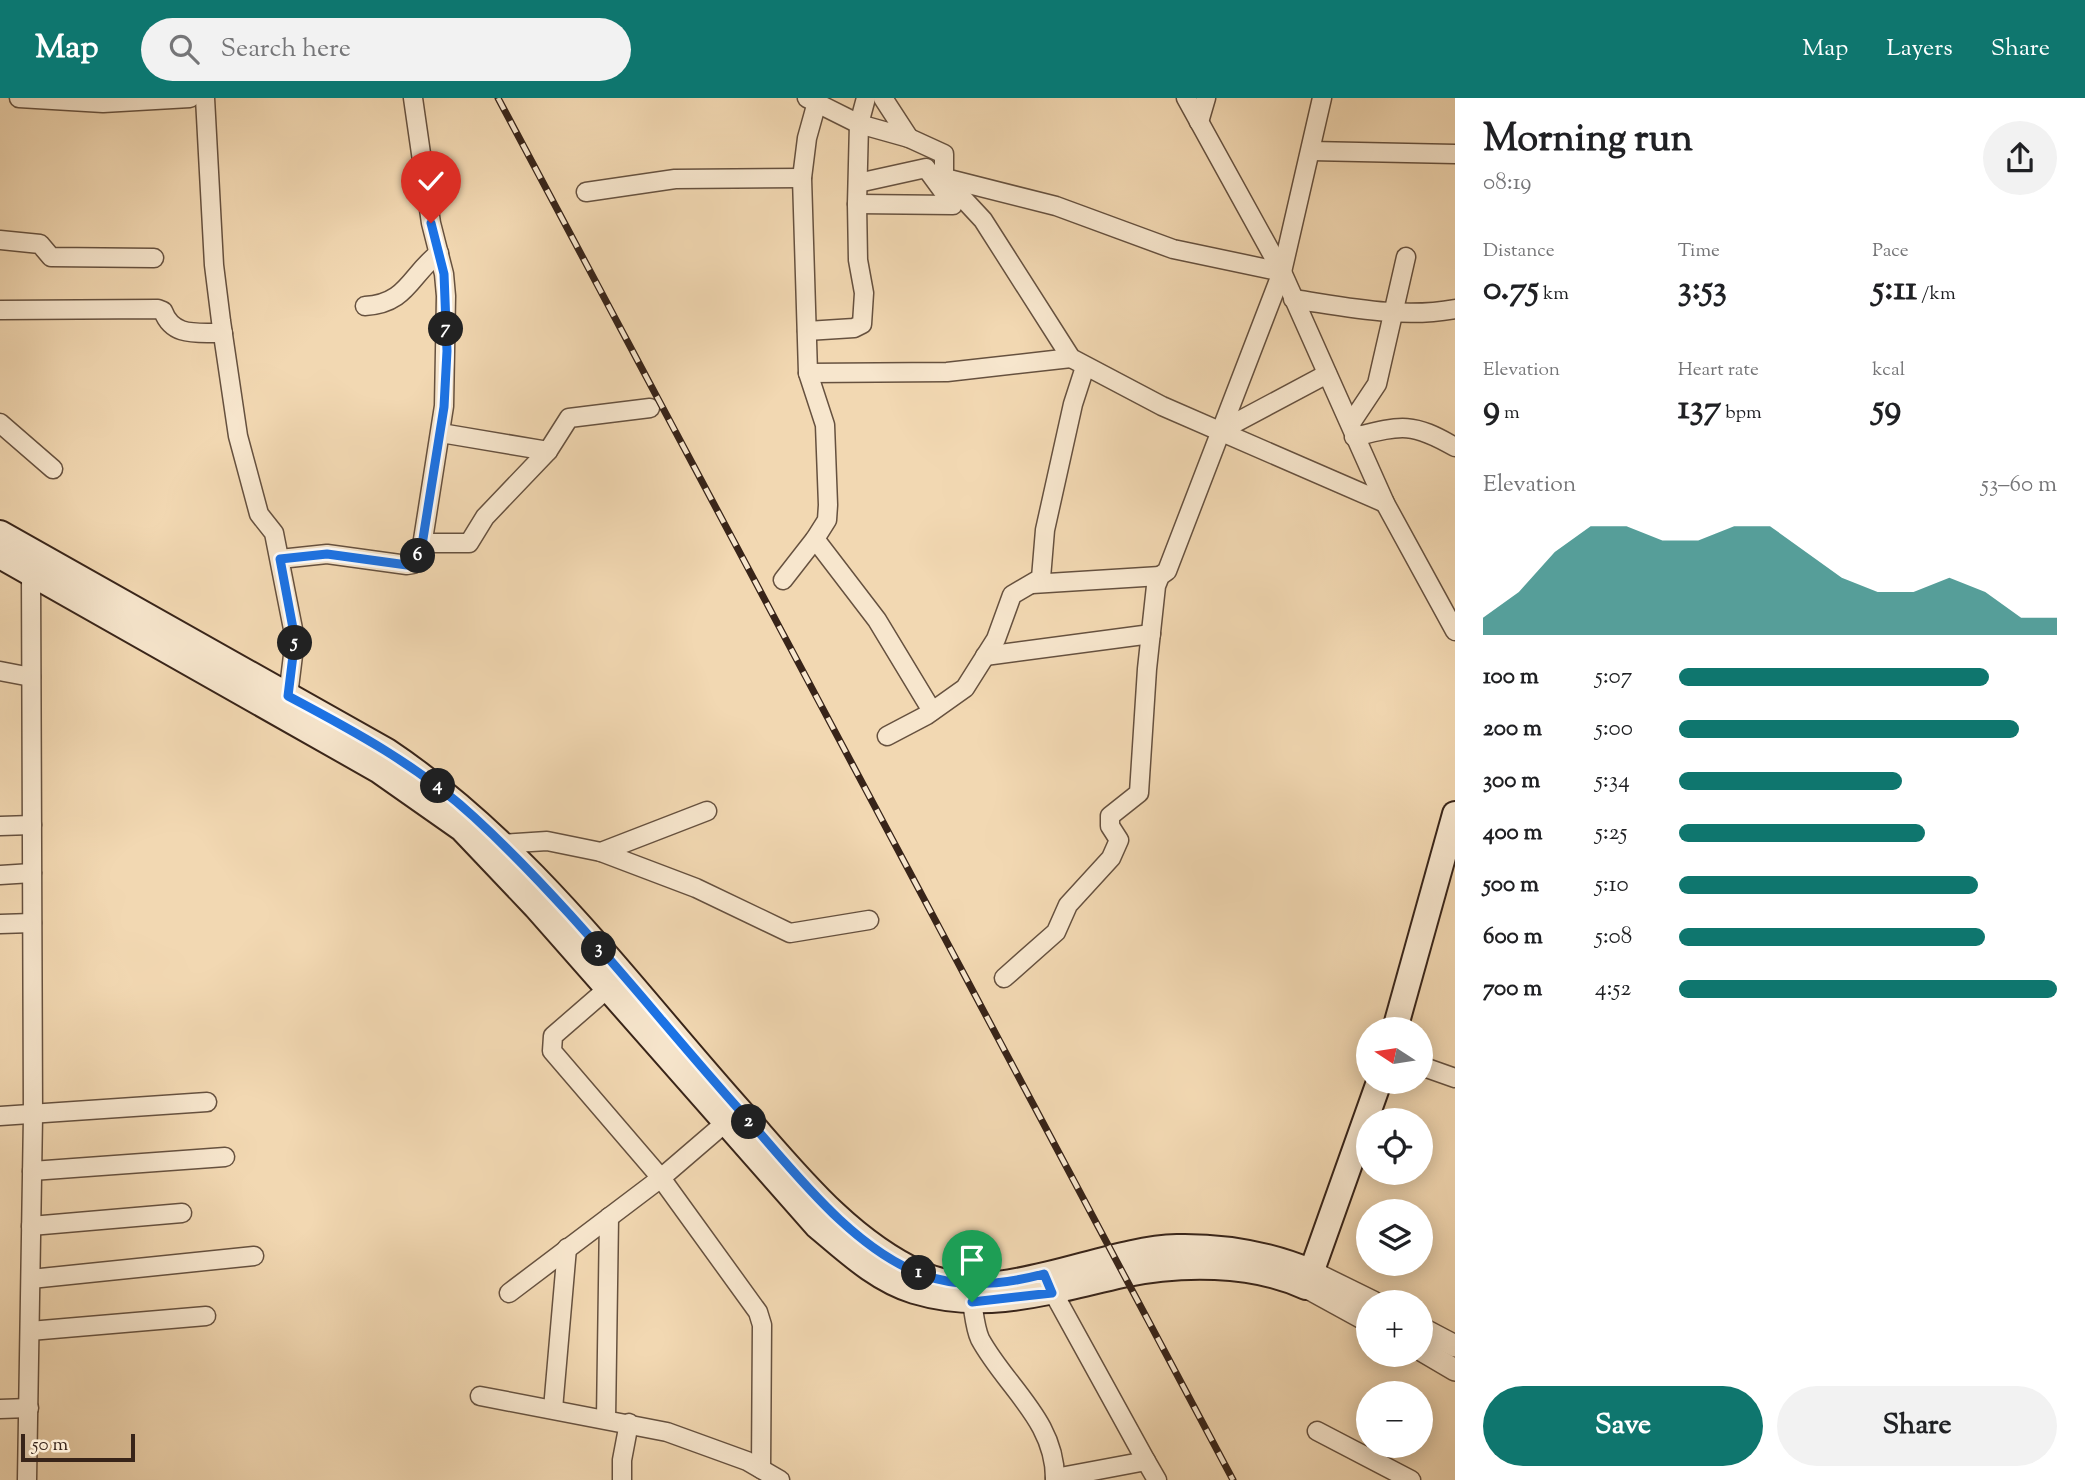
<!DOCTYPE html>
<html lang="en">
<head>
<meta charset="utf-8">
<style>
	:root { --surface:#fff; --page:#f2f2f2; --text:#202124; --muted:#757577; --accent:#0f766e }
	body { margin:0; font-family:"Sorts Mill Goudy",serif; background:var(--page); color:var(--text); height:100vh; display:flex; flex-direction:column; font-size:26px; white-space:nowrap }
	* { box-sizing:border-box; margin:0 }
	p { font-size:23px; color:var(--muted) }
	.icon { flex:none; width:38px; height:38px; fill:none; stroke:currentColor; stroke-width:2; stroke-linecap:round; stroke-linejoin:round }
	.map { position:relative; flex:1; overflow:hidden }
	.panel { display:flex; flex-direction:column; background:var(--surface); width:630px }
	.panel>* { flex:none }
	.needle { width:46px; rotate:282deg }
	.fabs { position:absolute; left:1356px; top:919px; display:grid; gap:14px }
	.fabs a { display:grid; place-items:center; width:77px; height:77px; border-radius:50%; background:var(--surface); box-shadow:0 4px 18px #0003; font-size:35px }
	.scale { position:absolute; left:21px; bottom:18px; width:114px; box-sizing:border-box; padding-left:7px; border:4px solid #382419; border-top:0; font-size:19px; line-height:24px; white-space:nowrap; color:#382419; -webkit-text-stroke:5px #f7e6cd; paint-order:stroke }
	.pin { position:absolute; display:grid; place-items:center; width:60px; height:60px; color:#fff; margin:-72px -30px; border-radius:50% 50% 50% 0; rotate:-45deg; box-shadow:0 0 7px #0007 }
	.pin .icon { rotate:45deg }
	.km { position:absolute; width:35px; height:35px; margin:-18px; border-radius:50%; background:#222; color:#fff; font-size:19px; line-height:35px; text-align:center }
	.round { display:grid; place-items:center; flex:none; width:74px; height:74px; border-radius:37px; background:var(--page) }
	.headline { display:flex; align-items:center; justify-content:space-between; height:119px; padding:0 28px }
	h1 { font-size:38px; font-weight:700; line-height:52px }
	.metrics { display:grid; grid-template-columns:repeat(3,1fr); gap:10px; height:119px; padding:7px 28px }
	.metrics div { display:grid; align-content:center }
	.metrics b { font-size:35px; font-weight:700 }
	.metrics small { font-size:19px; font-weight:400 }
	.metrics p { font-size:19px }
	.chart { height:196px; padding:14px 28px }
	.chart p { display:flex; justify-content:space-between }
	.chart svg { width:100%; height:126px; margin-top:7px; fill:var(--accent); opacity:.7 }
	.cta { display:flex; gap:14px; margin-top:auto; padding:14px 28px }
	.cta a { flex:1; height:80px; border-radius:42px; background:var(--accent); color:#fff; font-size:28px; font-weight:700; line-height:80px; text-align:center }
	.cta a+a { background:var(--page); color:var(--text) }
	ul { padding:0 28px; list-style:none; font-size:23px }
	li { display:grid; grid-template-columns:112px 84px 1fr; align-items:center; height:52px }
	li i { height:18px; border-radius:9px; background:var(--accent) }
	header { display:flex; align-items:center; gap:42px; box-sizing:border-box; height:98px; padding:0 35px; background:var(--accent); color:#fff }
	header strong { font-size:33px }
	nav { display:flex; gap:38px; margin-inline-start:auto; font-size:24px }
	.search { width:490px; height:63px; background:var(--page); display:flex; align-items:center; gap:18px; box-sizing:border-box; padding:0 24px; border-radius:38px; color:var(--muted); font-size:26px }
	main { display:flex; flex:1; min-height:0 }
	.map>svg:first-child { display:block }
	.lines { fill:none; stroke-linecap:round; stroke-linejoin:round }
	.minor-casing { stroke:#66513f; stroke-width:21 }
	.tertiary-casing { stroke:#66513f; stroke-width:24 }
	.secondary-casing { stroke:#382419; stroke-width:28 }
	.minor { stroke:#f7e6cd; stroke-width:18 }
	.tertiary { stroke:#f7e6cd; stroke-width:21 }
	.secondary { stroke:#f7e6cd; stroke-width:24 }
	.rail-casing { stroke:#382419; stroke-width:7 }
	.rail { stroke:#f7e6cd; stroke-width:4.5; stroke-dasharray:13; stroke-linecap:butt }
	.route-casing { stroke:#fff; stroke-width:14 }
	.route { stroke:#1a73e8; stroke-width:9 }
</style>
</head>
<body>
<header>
<strong>Map</strong>
<div class="search"><svg class="icon" aria-label="search" viewBox="0 0 24 24"><circle cx="10" cy="10" r="6"/><path d="M15 15l6 6"/></svg>Search here</div>
<nav><a>Map</a><a>Layers</a><a>Share</a></nav>
</header>
<main>
<div class="map">
<svg width="1455" height="1382" viewBox="0 0 1455 1382">
	<rect width="100%" height="100%" fill="#f2d8b2"/>
	<filter id="stains"><feTurbulence type="fractalNoise" baseFrequency=".00286" numOctaves="4"/><feColorMatrix values="0 0 0 0 .2 0 0 0 0 .09 0 0 0 0 .02 0 0 0 .5 -.17"/></filter>
	<radialGradient id="worn" r=".72"><stop offset=".6" stop-color="#630" stop-opacity="0"/><stop offset="1" stop-color="#630" stop-opacity=".3"/></radialGradient>
	<g class="lines">
		<g class="minor-casing">
			<g id="minor">
				<path d="M19 0 103 5 190 0"/>
				<path d="M205 0 214 167 221 223 238 338 259 416 274 435 295 541 288 598"/>
				<path d="M413 0 431 125 444 176 446 198 444 308 422 448"/>
				<path d="M807 0 859 26 909 40 944 56V80L983 122 1071 260 1162 308 1385 405"/>
				<path d="M883 0 909 40"/>
				<path d="M1186 0 1282 174 1385 405 1455 533"/>
				<path d="M1199 24 1206 0"/>
				<path d="M1311 53 1455 56"/>
				<path d="M945 80 1056 108 1173 151 1282 174"/>
				<path d="M858 85 926 70 945 96"/>
				<path d="M586 94 675 81 802 80"/>
				<path d="M857 106 953 107"/>
				<path d="M0 142 40 146 51 159 154 160"/>
				<path d="M1293 201C1347 209 1401 221 1455 211"/>
				<path d="M365 208C407 206 410 177 439 155"/>
				<path d="M0 212 158 211 163 213C173 240 198 234 223 235"/>
				<path d="M807 233 854 230 862 226 864 195 858 162 857 106 859 26 866 0"/>
				<path d="M808 275 947 274 1071 260"/>
				<path d="M0 325 53 371"/>
				<path d="M1351 325 1377 286 1406 159"/>
				<path d="M1220 333 1327 276"/>
				<path d="M441 335 548 353"/>
				<path d="M1354 339C1402 327 1412 324 1455 349"/>
				<path d="M815 441 877 522 932 613"/>
				<path d="M280 461 327 456 407 467 413 466 422 448 427 445H469L485 419 548 353 569 320 650 310"/>
				<path d="M783 482 815 441 827 422 828 407 825 327 808 275 802 80 807 40 817 4"/>
				<path d="M1032 486 1160 478"/>
				<path d="M985 558 1151 536"/>
				<path d="M0 573 31 579"/>
				<path d="M887 638 927 617 965 590 996 541 1012 497 1041 480 1045 432 1073 306 1085 269"/>
				<path d="M0 728 32 727"/>
				<path d="M501 746 547 743 601 754 707 713"/>
				<path d="M601 754 696 790 790 835 869 822"/>
				<path d="M0 777 32 775"/>
				<path d="M0 826 32 825"/>
				<path d="M1004 880 1056 834 1068 807 1111 760 1119 742 1110 728V718L1139 695 1147 571 1156 488 1160 478 1167 473 1282 174 1322 0"/>
				<path d="M606 892 553 938 552 953 661 1080 758 1214 762 1227 761 1371"/>
				<path d="M1421 968 1455 980"/>
				<path d="M0 1018 207 1004"/>
				<path d="M32 1073 225 1059"/>
				<path d="M31 1128 182 1115"/>
				<path d="M31 1181 254 1158"/>
				<path d="M1048 1185 1146 1363"/>
				<path d="M509 1195 661 1080 725 1025"/>
				<path d="M972 1204C974 1215 975 1230 980 1241 1006 1289 1056 1323 1055 1382"/>
				<path d="M30 1233 206 1218"/>
				<path d="M480 1298 667 1334 747 1363 780 1382"/>
				<path d="M0 1311 29 1310"/>
				<path d="M553 1311 567 1150"/>
				<path d="M606 1321 609 1119"/>
				<path d="M1317 1333 1411 1382"/>
				<path d="M1055 1380 1146 1363 1157 1382"/>
				<path d="M27 1382 33 1018 31 475"/>
				<path d="M622 1382V1362L629 1325"/>
			</g>
		</g>
		<g class="tertiary-casing">
			<g id="tertiary">
				<path d="M1312 1174 1373 1204"/>
				<path d="M1306 1189 1368 1223"/>
				<path d="M1421 1230 1455 1248"/>
				<path d="M1421 1252 1455 1272"/>
			</g>
		</g>
		<g class="secondary-casing">
			<g id="secondary">
				<path d="M0 435 387 653C528 747 630 890 742 1015 795 1075 847 1142 921 1176 998 1211 1098 1151 1177 1149 1224 1148 1269 1156 1312 1174"/>
				<path d="M0 458 378 672 462 731 536 809 817 1128C847 1153 876 1181 914 1193 987 1215 1051 1193 1122 1177 1180 1165 1251 1164 1306 1189L1379 984"/>
				<path d="M1395 931 1455 716"/>
			</g>
		</g>
		<use href="#minor" class="minor"/>
		<use href="#tertiary" class="tertiary"/>
		<use href="#secondary" class="secondary"/>
		<g class="rail-casing">
			<path id="rail" d="M498 0 1233 1382"/>
		</g>
		<use href="#rail" class="rail"/>
	</g>
	<g class="lines">
		<g class="route-casing">
			<path id="route" d="M431 125 444 176 447 253 444 309 422 447 417 460 407 467 327 456 280 461 295 541 288 598C354 633 419 668 474 719 572 809 655 918 744 1017 793 1072 853 1152 924 1177 962 1191 1006 1186 1044 1176L1052 1195 972 1204"/>
		</g>
		<use href="#route" class="route"/>
	</g>
	<rect width="100%" height="100%" filter="url(#stains)"/>
	<rect width="100%" height="100%" fill="url(#worn)"/>
</svg>
<div class="fabs">
<a><svg class="needle" viewBox="-14 -14 28 28"><path d="M0-13l5 13h-10z" fill="#e53935"/><path d="M0 13l5-13h-10z" fill="#757577"/></svg></a>
<a><svg class="icon" aria-label="locate" viewBox="0 0 24 24"><circle cx="12" cy="12" r="6"/><path d="M12 2v4M12 18v4M2 12h4M18 12h4"/></svg></a>
<a><svg class="icon" aria-label="layers" viewBox="0 0 24 24"><path d="M12 4l9 5-9 5-9-5zM3 14l9 5 9-5"/></svg></a>
<a>+</a>
<a>−</a>
</div>
<div class="scale">50 m</div>
<div class="pin" style="left:972px;top:1204px;background:#1e9e55"><svg class="icon" aria-label="arrive" viewBox="0 0 24 24"><path d="M6 21V4h12l-3 4 3 4H6"/></svg></div>
<div class="pin" style="left:431px;top:125px;background:#d93025"><svg class="icon" aria-label="check" viewBox="0 0 24 24"><path d="M5 12l5 5 9-10"/></svg></div>
<b class="km" style="left:919px;top:1175px">1</b>
<b class="km" style="left:749px;top:1024px">2</b>
<b class="km" style="left:599px;top:851px">3</b>
<b class="km" style="left:438px;top:688px">4</b>
<b class="km" style="left:295px;top:545px">5</b>
<b class="km" style="left:418px;top:458px">6</b>
<b class="km" style="left:446px;top:231px">7</b>
</div>
<section class="panel">
<div class="headline"><div><h1>Morning run</h1><p>08:19</p></div><a class="round"><svg class="icon" aria-label="share" viewBox="0 0 24 24"><path d="M12 15V3M7 8l5-5 5 5M5 13v7h14v-7"/></svg></a></div>
<div class="metrics">
<div><p>Distance</p><b>0.75<small> km</small></b></div>
<div><p>Time</p><b>3:53</b></div>
<div><p>Pace</p><b>5:11<small> /km</small></b></div>
</div>
<div class="metrics">
<div><p>Elevation</p><b>9<small> m</small></b></div>
<div><p>Heart rate</p><b>137<small> bpm</small></b></div>
<div><p>kcal</p><b>59</b></div>
</div>
<div class="chart"><p><span>Elevation</span>53–60 m</p>
<svg viewBox="0 0 160 44" preserveAspectRatio="none"><path d="M0 44V38L10 29L20 15L30 6L40 6L50 11L60 11L70 6L80 6L90 15L100 24L110 29L120 29L130 24L140 29L150 38L160 38V44z"/></svg>
</div>
<ul>
<li><b>100 m</b>5:07<i style="width:82%"></i></li>
<li><b>200 m</b>5:00<i style="width:90%"></i></li>
<li><b>300 m</b>5:34<i style="width:59%"></i></li>
<li><b>400 m</b>5:25<i style="width:65%"></i></li>
<li><b>500 m</b>5:10<i style="width:79%"></i></li>
<li><b>600 m</b>5:08<i style="width:81%"></i></li>
<li><b>700 m</b>4:52<i style="width:100%"></i></li>
</ul>
<div class="cta"><a>Save</a><a>Share</a></div>
</section>
</main>
</body>
</html>
